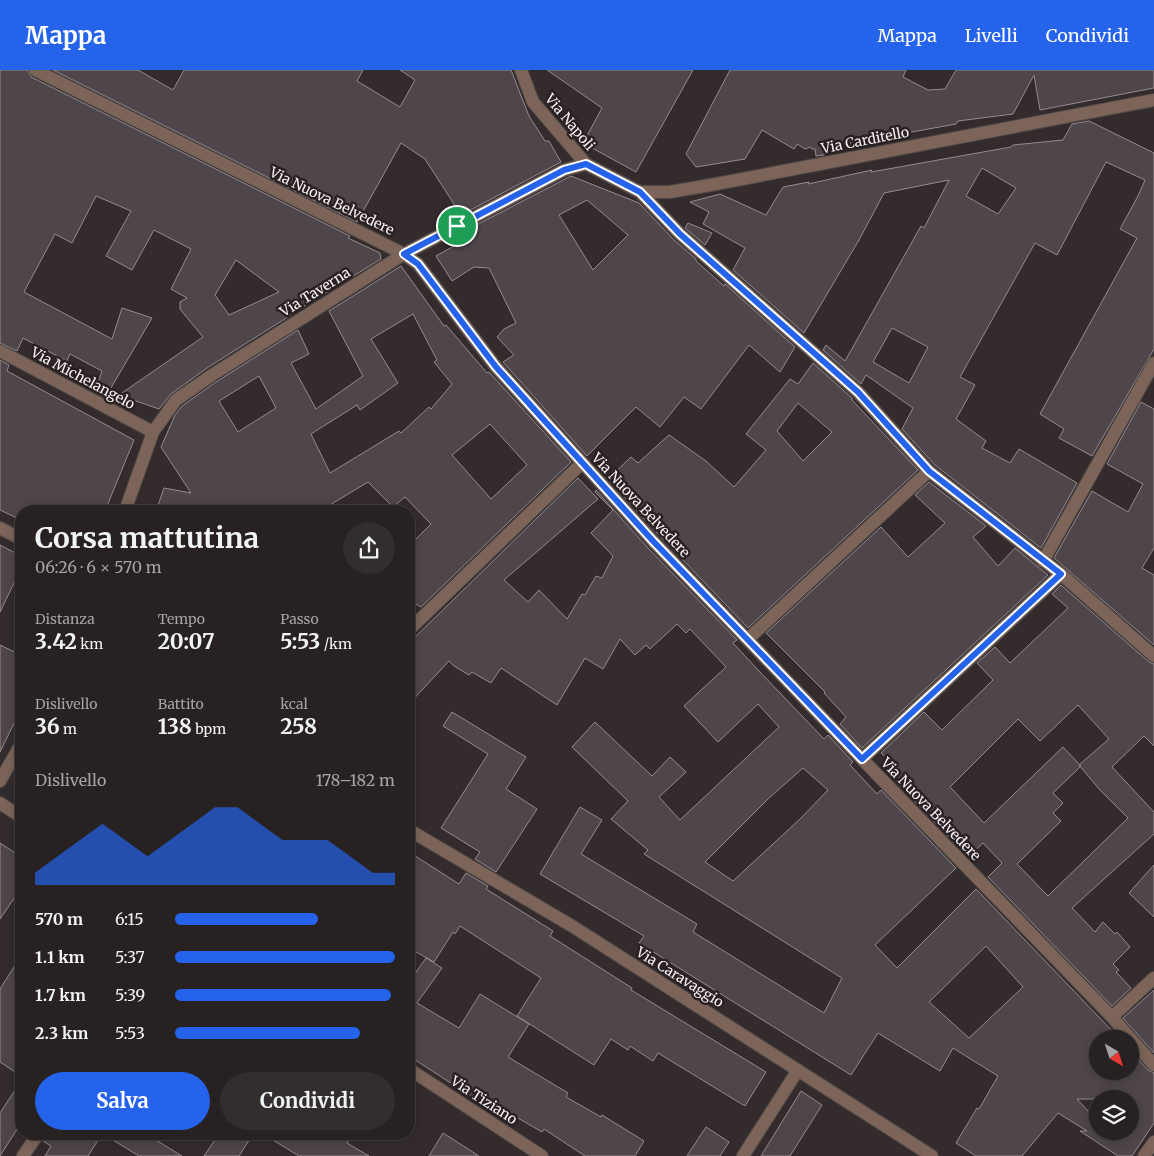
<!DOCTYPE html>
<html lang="it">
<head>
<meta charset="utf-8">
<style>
	:root { --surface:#272121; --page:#332e2e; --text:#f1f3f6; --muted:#a4a3a5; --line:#433e3f; --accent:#2563eb }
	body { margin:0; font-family:Merriweather,serif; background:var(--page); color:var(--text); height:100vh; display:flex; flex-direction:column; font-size:19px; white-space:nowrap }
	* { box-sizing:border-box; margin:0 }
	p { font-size:16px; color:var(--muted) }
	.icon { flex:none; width:28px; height:28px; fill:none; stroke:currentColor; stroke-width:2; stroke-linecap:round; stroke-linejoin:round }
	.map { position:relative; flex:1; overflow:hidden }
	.sheet { position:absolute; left:15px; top:435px; width:400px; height:635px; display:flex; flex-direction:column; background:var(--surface); border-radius:20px; box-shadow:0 2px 12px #0003,0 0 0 1px var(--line) }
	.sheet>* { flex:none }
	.needle { width:32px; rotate:141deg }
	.fabs { position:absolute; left:1089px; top:960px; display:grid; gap:10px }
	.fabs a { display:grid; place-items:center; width:50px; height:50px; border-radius:50%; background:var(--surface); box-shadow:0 2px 12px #0003,0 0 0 1px var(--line); font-size:25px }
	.pin { position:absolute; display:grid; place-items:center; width:42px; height:42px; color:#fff; margin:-21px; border:2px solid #fff; border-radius:50%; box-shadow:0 1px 5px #0007 }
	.round { display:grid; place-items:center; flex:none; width:52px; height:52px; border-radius:26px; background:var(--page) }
	.summary { display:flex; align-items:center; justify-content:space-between; height:85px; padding:0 20px }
	h1 { font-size:28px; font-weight:700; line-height:38px }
	.metrics { display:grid; grid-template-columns:repeat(3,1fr); gap:8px; height:85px; padding:5px 20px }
	.metrics div { display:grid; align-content:center }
	.metrics b { font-size:21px; font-weight:700 }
	.metrics small { font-size:14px; font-weight:400 }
	.metrics p { font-size:14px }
	.chart { height:140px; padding:10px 20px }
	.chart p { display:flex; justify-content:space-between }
	.chart svg { width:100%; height:90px; margin-top:5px; fill:var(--accent); opacity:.7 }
	.cta { display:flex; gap:10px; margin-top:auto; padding:10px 20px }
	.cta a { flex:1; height:58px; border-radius:30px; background:var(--accent); color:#fff; font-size:20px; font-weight:700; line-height:58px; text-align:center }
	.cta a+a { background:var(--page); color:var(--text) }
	ul { padding:0 20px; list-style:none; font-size:16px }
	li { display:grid; grid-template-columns:80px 60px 1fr; align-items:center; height:38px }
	li i { height:12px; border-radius:6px; background:var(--accent) }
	header { display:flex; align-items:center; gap:30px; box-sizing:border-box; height:70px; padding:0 25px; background:var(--accent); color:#fff }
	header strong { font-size:24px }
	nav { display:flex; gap:28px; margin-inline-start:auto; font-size:18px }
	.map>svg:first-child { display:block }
	.building { fill:#4e464b; stroke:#938b90; fill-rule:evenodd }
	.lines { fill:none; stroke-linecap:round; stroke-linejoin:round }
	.minor-casing { stroke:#4f4848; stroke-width:14 }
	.tertiary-casing { stroke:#4f4848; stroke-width:14 }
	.minor { stroke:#7c6558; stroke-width:12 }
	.tertiary { stroke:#7c6558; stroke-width:12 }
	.route-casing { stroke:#fff; stroke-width:10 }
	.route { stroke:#2563eb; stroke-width:6 }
	.labels { text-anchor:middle; stroke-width:5; stroke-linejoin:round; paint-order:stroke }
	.street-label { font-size:14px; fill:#f7f1f1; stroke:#2a2222 }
</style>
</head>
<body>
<header>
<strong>Mappa</strong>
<nav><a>Mappa</a><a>Livelli</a><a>Condividi</a></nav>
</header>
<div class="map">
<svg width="1154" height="1086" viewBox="0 0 1154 1086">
	<rect width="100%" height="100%" fill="#342c2c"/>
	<g class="building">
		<path d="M0 0H27L31 7 350 166 348 168 380 183 381 189 291 244V245L207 298 171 324 159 339 119 325 203 267 180 239V232L187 228 171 219 191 179 154 160 132 200 106 186 131 141 96 126 72 173 55 164 24 222 112 269 122 238 152 248 105 328 95 322 102 301 70 284 67 291 23 268 17 281 0 273ZM236 190 279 222 229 245 215 225Z"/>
		<path d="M53 0H138L173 20 184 0H363L357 11 400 37 415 10 400 0H511L529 46 545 71H549L561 92 461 145 425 89 401 73 357 152Z"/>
		<path d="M547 0H693L636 102 583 73 602 38Z"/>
		<path d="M730 0H906L903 7 928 20 945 19 956 0H1154V18L1040 40 1034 5 1013 44 958 51 956 54 829 77 824 85 816 86 815 79H812L810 77 805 79 797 74 794 79 762 60 745 89 696 97 686 84Z"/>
		<path d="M1089 51 1154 83V279L1092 386 1059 368 1064 359 1040 344 1137 168 1120 159 1138 126 1145 110 1106 92 1057 185 1035 173 960 307 975 315 956 349 986 371 982 378 1010 393 1019 379 1077 413 1041 478 935 395 902 359 913 338 866 305 861 314 823 280 826 275 845 291 921 156 924 158 949 110 884 123 859 170 804 263 733 200 745 178 703 154 709 142 690 132 720 124 766 145 783 117 809 112 808 114 872 100 871 102 1011 77 1013 75 1063 70 1072 54ZM982 98 1016 118 998 144 966 126ZM892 258 928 277 909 313 873 292Z"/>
		<path d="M571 106 639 133 674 170 696 189V191L724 216 725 214 795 277 780 302 749 275 701 339 684 327 660 357 636 337 587 386 503 292 514 285 497 267 504 259 516 253 489 198 474 197 452 211 436 186 463 171 459 164ZM587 130 628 165 593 200 559 145Z"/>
		<path d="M688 153 712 163 705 175 685 158Z"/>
		<path d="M401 196 444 256 446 255 487 303 489 302 571 392 421 537 409 530V476L431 454 405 427 393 437 368 412 320 441H156L164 418 191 423 161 377 175 345 182 336 216 312 298 260 309 284 291 293 316 339 363 306 329 241ZM413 244 437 290 434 292 452 314 431 339 429 337 401 363 399 361 330 403 311 364 357 335 360 340 398 313 371 269ZM259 306 276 338 238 362 219 331ZM490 354 527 395 491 429 452 385Z"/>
		<path d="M0 290 9 295 7 301 134 370 105 441H21V450L0 440Z"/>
		<path d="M813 293 852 328V330L918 400 748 558 659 465 608 409 631 387 638 393 669 365 706 391 734 417 766 380 746 364 790 309 798 314ZM798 333 832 362 803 391 777 361Z"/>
		<path d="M1141 332 1154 339V478L1142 498 1154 505V575L1054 488 1092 421 1128 442 1143 414 1107 394Z"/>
		<path d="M578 408 598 429 504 510 528 532 539 520 567 549 582 524 585 525 596 506 602 508 613 486 591 463 613 440 595 422 596 420 647 477 737 570 733 573 759 601 824 669 828 665 853 692 850 695 877 724 881 720 956 798 875 875 897 898 976 819 1120 969H1098V1001H1130V980L1148 1000 1154 1003V1053L1132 1086H1118L1080 1061H1087L1058 1043 1022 1086H976L956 1073 977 1038 979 1039 998 1006 953 978 940 1001 878 963 851 1005 639 873 644 866 540 804 580 737 602 750 581 784 697 854 693 862 824 943 842 908 644 784 648 780 611 749 628 731 572 677 595 652 652 706 670 687 686 702 659 727 680 750 779 657 758 634 718 672 684 636 726 597 690 559 686 563 677 554 650 579 646 575 635 585 620 569 603 599 585 588 557 635 501 598 491 613 472 602 469 605 454 596 449 591 409 634V573ZM803 698 828 720 800 749 733 811 705 792 769 728ZM986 876 1023 917 969 968 929 932ZM1077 1029H1130V1061H1098V1052Z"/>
		<path d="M929 412 986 456 973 467 998 496 1015 478 1048 505 862 678 840 654 846 647 824 623 825 622 766 563 881 457 908 487 945 453 915 425Z"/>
		<path d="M0 475 21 486V514L15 511 0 542Z"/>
		<path d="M1061 515 1149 592 1154 594V676L1144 666 1112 697 1154 742V764L1072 838 1095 862 1103 852 1115 864 1117 862 1130 877 1113 894 1119 900 1116 902 1131 918 1112 936 988 807 1002 793 983 773 968 787 893 709 901 701 881 683 924 642 942 660 993 610 977 593 995 577 1010 593 1068 538 1052 524ZM1078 635 1109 669 1079 695 1100 720 1128 748 1048 826 1017 794 1061 751 1053 743 1063 733 1053 723 1081 696 1063 677 984 753 950 717 1018 649 1040 671Z"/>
		<path d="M0 575 21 585V639L0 682Z"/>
		<path d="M452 642 526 687 506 719 537 739 496 802 475 789 480 782 441 758 488 684 443 656Z"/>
		<path d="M0 773 21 787V818L0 849Z"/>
		<path d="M409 782 459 814 466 803 488 816 486 819 553 861 550 866 632 918 631 920 766 1002 745 1036 658 983 653 991 630 976 628 980 611 969 594 995 517 946 541 908 460 856 455 864 453 862 434 892 409 878Z"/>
		<path d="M1154 795V847L1129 823Z"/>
		<path d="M21 886V1006L0 992V919Z"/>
		<path d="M426 888 442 898 417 933 459 958 480 924 529 954 508 987 568 1023 566 1027 601 1047 602 1045 644 1071 635 1086H585L544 1059 542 1062 480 1026 477 1030 409 986V912Z"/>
		<path d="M1154 920V983L1123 948Z"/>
		<path d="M21 1011V1053L0 1086V1043Z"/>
		<path d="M801 1021 822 1035 790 1086H761Z"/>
		<path d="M706 1057 729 1072 720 1086H687Z"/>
		<path d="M443 1063 479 1086H429Z"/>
		<path d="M46 1064H102L88 1086H45L51 1076 43 1071Z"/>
		<path d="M103 1064H146L182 1086H139Z"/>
		<path d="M219 1064H253L239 1086H204Z"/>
		<path d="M263 1064H336L348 1071 347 1073 369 1086H299Z"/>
	</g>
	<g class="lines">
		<g class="minor-casing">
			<g id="minor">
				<path d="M521 0 533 32 586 94 640 122H670L716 114 1154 30"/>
				<path d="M640 122 680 164 858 322 929 401 1061 504 1154 586"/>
				<path d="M0 281 153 362"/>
				<path d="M125 441 153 362 176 330 212 305 404 184 564 100 586 94"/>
				<path d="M0 458 21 469"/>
				<path d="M1043 491 1154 293"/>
				<path d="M409 560 582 393"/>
				<path d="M748 569 929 401"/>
				<path d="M862 689 1061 504"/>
				<path d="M0 711 21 674"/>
				<path d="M0 733 21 747"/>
				<path d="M409 760 572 856 932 1086"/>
				<path d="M1112 947 1154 908"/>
				<path d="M409 999 542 1086"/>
				<path d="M23 1086 38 1064"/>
				<path d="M743 1086 798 1000"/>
				<path d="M1144 1086 1154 1072"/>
			</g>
		</g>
		<g class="tertiary-casing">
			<path id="tertiary" d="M35 0 404 184 418 194 496 297 653 471 862 689 1112 947 1154 995"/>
		</g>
		<use href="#minor" class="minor"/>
		<use href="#tertiary" class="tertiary"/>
	</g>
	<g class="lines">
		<g class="route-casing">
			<path id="route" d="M586 94 640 122 680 164 858 322 929 401 1061 504 862 689 653 471 496 297 418 194 404 184 564 100Z"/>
		</g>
		<use href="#route" class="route"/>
	</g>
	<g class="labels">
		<g class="street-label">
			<text transform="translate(570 52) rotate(50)" y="5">Via Napoli</text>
			<text transform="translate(865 70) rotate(-11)" y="5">Via Carditello</text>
			<text transform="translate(332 131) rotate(26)" y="5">Via Nuova Belvedere</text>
			<text transform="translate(315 222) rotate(-32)" y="5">Via Taverna</text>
			<text transform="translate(83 308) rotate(28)" y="5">Via Michelangelo</text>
			<text transform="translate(641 435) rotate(47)" y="5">Via Nuova Belvedere</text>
			<text transform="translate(931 739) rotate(46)" y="5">Via Nuova Belvedere</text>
			<text transform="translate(680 907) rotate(32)" y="5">Via Caravaggio</text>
			<text transform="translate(484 1030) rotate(33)" y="5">Via Tiziano</text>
		</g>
	</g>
</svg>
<div class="fabs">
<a><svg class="needle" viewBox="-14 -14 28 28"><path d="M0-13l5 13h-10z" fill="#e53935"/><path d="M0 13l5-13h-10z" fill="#a4a3a5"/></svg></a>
<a><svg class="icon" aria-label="layers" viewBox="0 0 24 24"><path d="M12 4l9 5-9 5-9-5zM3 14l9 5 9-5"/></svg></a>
</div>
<div class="pin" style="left:457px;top:156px;background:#1e9e55"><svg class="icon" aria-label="arrive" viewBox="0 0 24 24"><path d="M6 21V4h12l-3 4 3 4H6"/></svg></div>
<section class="sheet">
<div class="summary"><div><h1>Corsa mattutina</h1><p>06:26 · 6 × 570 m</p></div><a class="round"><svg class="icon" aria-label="share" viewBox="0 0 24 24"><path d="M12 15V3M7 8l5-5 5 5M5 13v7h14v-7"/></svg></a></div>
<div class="metrics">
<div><p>Distanza</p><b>3.42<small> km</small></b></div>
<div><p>Tempo</p><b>20:07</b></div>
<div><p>Passo</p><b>5:53<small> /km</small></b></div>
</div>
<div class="metrics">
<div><p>Dislivello</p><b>36<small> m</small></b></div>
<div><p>Battito</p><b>138<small> bpm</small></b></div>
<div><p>kcal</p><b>258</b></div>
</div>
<div class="chart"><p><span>Dislivello</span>178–182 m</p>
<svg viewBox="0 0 160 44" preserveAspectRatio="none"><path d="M0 44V38L10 30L20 22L30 14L40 22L50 30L60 22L70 14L80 6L90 6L100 14L110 22L120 22L130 22L140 30L150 38L160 38V44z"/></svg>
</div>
<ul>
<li><b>570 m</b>6:15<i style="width:65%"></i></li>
<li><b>1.1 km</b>5:37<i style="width:100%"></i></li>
<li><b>1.7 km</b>5:39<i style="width:98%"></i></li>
<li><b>2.3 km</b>5:53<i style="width:84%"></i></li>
</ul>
<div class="cta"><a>Salva</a><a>Condividi</a></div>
</section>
</div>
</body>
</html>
